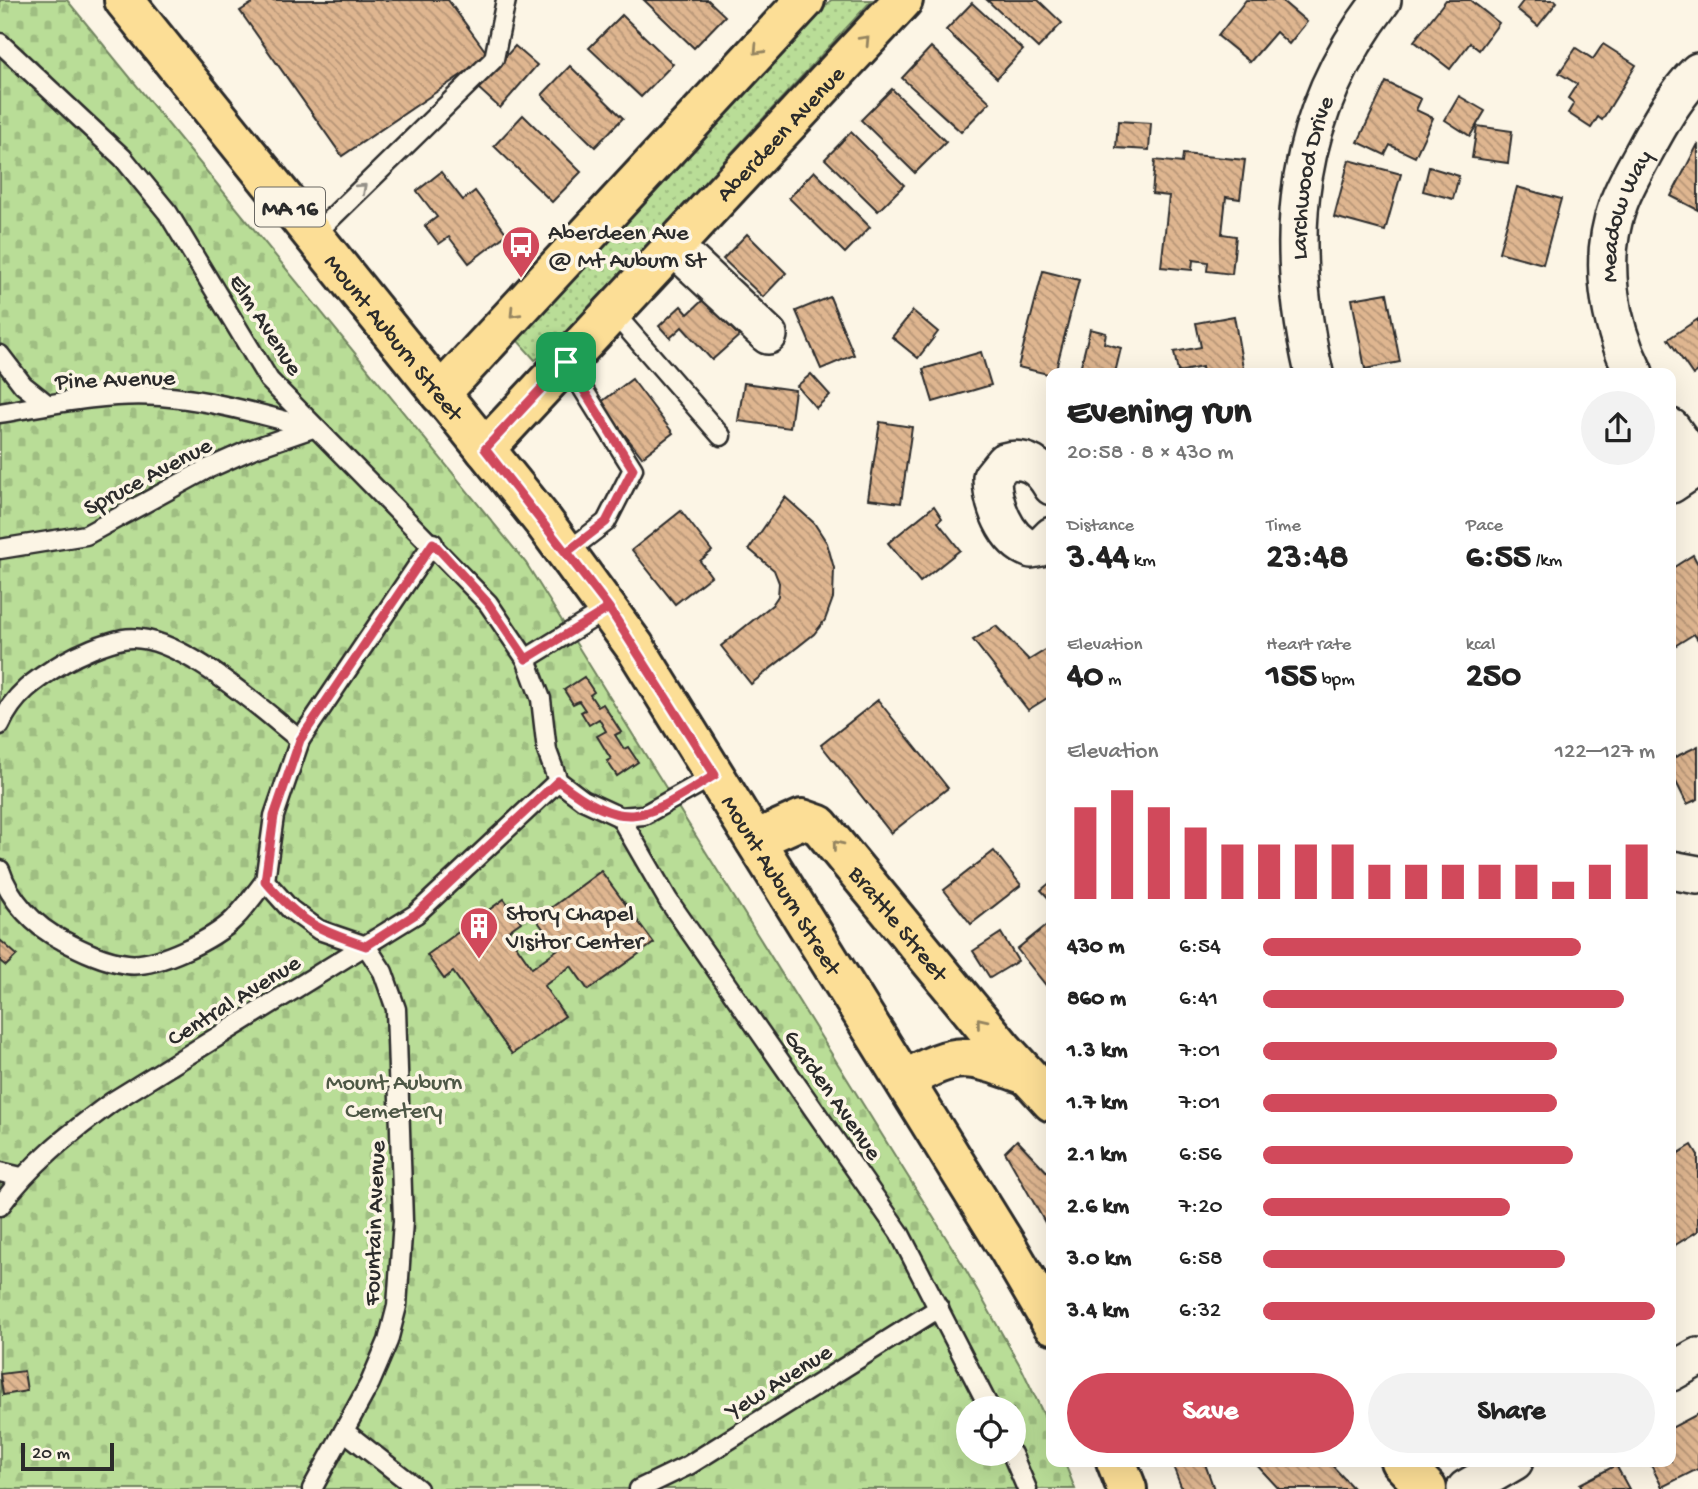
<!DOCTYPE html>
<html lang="en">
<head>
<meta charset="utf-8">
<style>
	:root { --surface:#fff; --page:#f2f2f2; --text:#222; --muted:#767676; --accent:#d1495b }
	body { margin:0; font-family:"Gochi Hand",sans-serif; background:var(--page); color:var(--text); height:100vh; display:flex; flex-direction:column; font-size:26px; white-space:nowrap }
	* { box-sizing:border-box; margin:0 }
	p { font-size:23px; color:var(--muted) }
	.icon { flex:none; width:38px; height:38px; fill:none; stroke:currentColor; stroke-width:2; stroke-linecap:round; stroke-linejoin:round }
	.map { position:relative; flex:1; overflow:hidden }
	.sheet { position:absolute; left:1046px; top:368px; width:630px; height:1099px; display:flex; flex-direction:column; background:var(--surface); border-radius:14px; box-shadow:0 7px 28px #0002 }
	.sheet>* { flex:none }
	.tools { position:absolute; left:956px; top:1396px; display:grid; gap:14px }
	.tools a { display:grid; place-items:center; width:70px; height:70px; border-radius:50%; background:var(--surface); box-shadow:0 7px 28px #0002; font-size:35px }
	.scale { position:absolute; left:21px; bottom:18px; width:93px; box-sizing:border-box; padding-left:7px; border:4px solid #2b2b2b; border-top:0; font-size:19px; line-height:24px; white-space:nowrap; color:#2b2b2b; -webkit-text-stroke:5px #fcf5e5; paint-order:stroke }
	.pin { position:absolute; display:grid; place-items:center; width:60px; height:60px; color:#fff; margin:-30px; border-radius:14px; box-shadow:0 4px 10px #0006 }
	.round { display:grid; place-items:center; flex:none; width:74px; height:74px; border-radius:37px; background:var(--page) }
	.overview { display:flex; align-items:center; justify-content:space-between; height:119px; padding:0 21px }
	h1 { font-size:38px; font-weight:800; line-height:52px }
	.metrics { display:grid; grid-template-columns:repeat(3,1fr); gap:10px; height:119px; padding:7px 21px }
	.metrics div { display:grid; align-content:center }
	.metrics b { font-size:35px; font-weight:800 }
	.metrics small { font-size:19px; font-weight:400 }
	.metrics p { font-size:19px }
	.chart { height:196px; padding:14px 21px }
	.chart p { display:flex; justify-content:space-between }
	.chart svg { width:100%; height:126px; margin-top:7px; stroke:var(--accent); stroke-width:6 }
	.cta { display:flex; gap:14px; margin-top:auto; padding:14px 21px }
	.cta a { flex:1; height:80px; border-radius:42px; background:var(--accent); color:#fff; font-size:28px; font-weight:800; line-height:80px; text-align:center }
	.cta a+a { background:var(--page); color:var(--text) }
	ul { padding:0 21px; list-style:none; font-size:23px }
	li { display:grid; grid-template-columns:112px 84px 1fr; align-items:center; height:52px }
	li i { height:18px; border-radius:9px; background:var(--accent) }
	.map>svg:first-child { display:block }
	.grass { fill:url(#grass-dots); stroke:#728461; stroke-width:2 }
	.cemetery { fill:url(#cemetery-stones); stroke:#728461; stroke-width:2; fill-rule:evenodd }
	.building { fill:url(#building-back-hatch); stroke:#2b2b2b; stroke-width:2 }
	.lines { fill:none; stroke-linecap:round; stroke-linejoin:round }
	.lane-casing { stroke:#2b2b2b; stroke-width:23 }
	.street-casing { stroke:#2b2b2b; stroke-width:42 }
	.primary-casing { stroke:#2b2b2b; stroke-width:44 }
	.lane { stroke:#fcf5e5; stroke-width:18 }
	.street { stroke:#fcf5e5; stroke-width:37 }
	.primary { stroke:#fcde96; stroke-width:38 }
	.oneway { stroke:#948460 }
	.oneway2 { stroke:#949088 }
	.route-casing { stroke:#fff; stroke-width:14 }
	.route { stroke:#d1495b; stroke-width:9 }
	.labels { text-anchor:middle; stroke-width:7; stroke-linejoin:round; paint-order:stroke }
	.shield { fill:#fcf5e5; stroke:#6a6863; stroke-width:2 }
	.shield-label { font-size:23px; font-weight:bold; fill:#2b2b2b }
	.street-label { font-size:24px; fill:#2b2b2b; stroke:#fcf5e5 }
	.poi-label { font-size:24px; fill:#2b2b2b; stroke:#fcf5e5; text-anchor:start }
	.park-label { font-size:24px; fill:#4e5846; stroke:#fcf5e5 }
</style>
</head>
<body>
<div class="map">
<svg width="1698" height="1489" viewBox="0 0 1698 1489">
	<defs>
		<pattern id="grass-dots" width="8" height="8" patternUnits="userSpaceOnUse" patternTransform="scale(1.75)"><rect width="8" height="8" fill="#b9dd97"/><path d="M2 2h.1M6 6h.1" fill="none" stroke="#9fbe82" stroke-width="1.8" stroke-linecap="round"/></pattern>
		<pattern id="cemetery-stones" width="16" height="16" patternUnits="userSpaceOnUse" patternTransform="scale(1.75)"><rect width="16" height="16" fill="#b9dd97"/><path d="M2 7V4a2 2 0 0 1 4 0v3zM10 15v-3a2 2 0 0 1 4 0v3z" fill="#9fbe82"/></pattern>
		<pattern id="building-back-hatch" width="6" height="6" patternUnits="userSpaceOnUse" patternTransform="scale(1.75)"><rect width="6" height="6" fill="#dfb690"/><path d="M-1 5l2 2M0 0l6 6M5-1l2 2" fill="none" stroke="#b59476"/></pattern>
	</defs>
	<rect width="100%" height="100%" fill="#fcf5e5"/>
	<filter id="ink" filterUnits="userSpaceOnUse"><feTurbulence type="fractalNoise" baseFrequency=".0143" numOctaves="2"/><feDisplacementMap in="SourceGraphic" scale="14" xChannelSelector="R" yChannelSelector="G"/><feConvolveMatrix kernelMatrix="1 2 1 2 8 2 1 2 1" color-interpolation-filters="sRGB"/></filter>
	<g filter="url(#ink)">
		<path class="grass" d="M831 0H872L549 351 535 360 517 340 522 332Z"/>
		<path class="cemetery" d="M0 0H67L526 563 963 1265 1022 1369 1052 1432V1461H1064L1075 1489H0ZM968 1409H1013V1454H968Z"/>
		<g class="building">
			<path d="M257 0H448L489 56 342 156 240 11Z"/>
			<path d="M644 0H708L725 16 694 48Z"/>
			<path d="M987 0H1038L1062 23 1038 48Z"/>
			<path d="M1246 0H1281L1307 22 1289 44 1276 32 1250 62 1218 36Z"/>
			<path d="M1446 0H1470L1499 23 1479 50 1470 43 1450 69 1414 41Z"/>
			<path d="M1524 0H1555L1557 2 1538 26 1517 9Z"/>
			<path d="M972 3 1023 50 997 78 946 30Z"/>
			<path d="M622 15 673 64 641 97 589 48Z"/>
			<path d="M1603 44 1636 65 1602 120 1598 117 1591 128 1568 113 1574 103 1568 98 1577 84 1559 73 1576 48 1593 59Z"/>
			<path d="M515 46 537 65 500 108 478 88Z"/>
			<path d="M931 47 990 102 961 132 902 78Z"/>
			<path d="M570 66 623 118 595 147 542 95Z"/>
			<path d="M1386 82 1421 99 1416 110 1433 118 1415 157 1390 145 1385 155 1358 142Z"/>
			<path d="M892 89 946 142 915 173 861 120Z"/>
			<path d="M1459 96 1485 111 1470 136 1445 120Z"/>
			<path d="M523 115 581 172 552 202 494 146Z"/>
			<path d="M1118 121 1151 123 1149 150 1116 148Z"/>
			<path d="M1477 126 1512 131 1508 163 1472 158Z"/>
			<path d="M851 132 904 185 878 211 825 159Z"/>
			<path d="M1698 144V210L1671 196Z"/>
			<path d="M1183 154 1245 160 1240 199 1226 197 1222 234 1236 236 1232 274 1207 271 1208 262 1193 260 1192 270 1161 267 1169 196 1152 194 1155 160 1182 163Z"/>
			<path d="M1349 160 1401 174 1385 231 1334 217Z"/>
			<path d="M1429 167 1459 176 1453 199 1423 191Z"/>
			<path d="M814 171 870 227 845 253 789 198Z"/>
			<path d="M441 172 463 200 475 191 507 234 469 263 449 237 439 244 425 226 437 217 417 191Z"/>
			<path d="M1517 187 1561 199 1543 264 1499 252Z"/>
			<path d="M747 234 786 273 763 297 723 259Z"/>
			<path d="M1043 271 1079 280 1055 373 1052 375 1018 367Z"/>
			<path d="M1387 293 1400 362 1365 369 1352 299Z"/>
			<path d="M830 297 854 355 821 369 796 311Z"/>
			<path d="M704 299 739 336 712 360 682 327 670 338 659 326 681 306 688 314Z"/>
			<path d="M913 311 938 332 918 358 892 337Z"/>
			<path d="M1234 316 1244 373H1203L1202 367 1178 372 1174 352 1201 347 1196 323Z"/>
			<path d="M1698 319V371L1693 375 1668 339Z"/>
			<path d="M1090 329 1106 333 1104 343 1121 348 1115 373H1079Z"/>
			<path d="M981 352 991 385 933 402 923 369Z"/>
			<path d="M811 374 830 395 816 408 797 386Z"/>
			<path d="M632 379 673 433 642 457 600 403Z"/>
			<path d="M744 383 795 390 790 428 738 421Z"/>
			<path d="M880 422 912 427 901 503 868 499Z"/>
			<path d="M785 497 814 523 827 543 834 568 833 598 825 620 814 634 751 684 721 646 772 605 778 596 779 583 774 570 749 549Z"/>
			<path d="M934 506 942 518 938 522 960 550 920 582 888 543Z"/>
			<path d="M681 511 712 551 700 561 711 576 675 604 632 550Z"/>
			<path d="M1693 555 1698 564V640L1694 634 1673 647 1671 569Z"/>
			<path d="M996 626 1029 660 1052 646V695L1028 710 973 640Z"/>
			<path d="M584 677 594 692 590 695 598 707 603 704 621 732 615 735 624 749 628 747 638 762 617 776 607 761 611 759 597 736 606 731 599 719 589 725 581 712 585 710 579 701 573 704 564 690Z"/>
			<path d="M878 700 948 788 891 833 821 745Z"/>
			<path d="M1698 746V799L1687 804 1671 772V759Z"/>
			<path d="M994 851 1021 885 971 924 944 890Z"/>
			<path d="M601 871 654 943 588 990 571 966 544 986 565 1016 512 1054 453 972 444 979 427 955 504 899 521 922 507 932 532 968 558 949 536 919Z"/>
			<path d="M1052 881V902L1041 890Z"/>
			<path d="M1048 924 1052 929V993L1017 949Z"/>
			<path d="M1001 933 1018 961 990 978 973 951Z"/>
			<path d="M0 940 17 955 6 966 0 961Z"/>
			<path d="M1017 1140 1052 1177V1235L1005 1152Z"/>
			<path d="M1692 1145 1698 1155V1231L1672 1247 1671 1146 1677 1154Z"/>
			<path d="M24 1371 27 1391 3 1395 0 1374Z"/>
			<path d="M1698 1414V1469L1662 1487 1649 1461H1671V1428Z"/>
			<path d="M1171 1461H1204L1214 1489H1182Z"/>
			<path d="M1253 1461H1328L1354 1489H1279Z"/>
			<path d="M1616 1465 1629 1489H1583L1580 1484Z"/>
		</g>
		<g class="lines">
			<g class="lane-casing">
				<g id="lane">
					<path d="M0 43 123 158 168 213 269 380 488 603 526 659 541 699 547 751 558 781 583 800 620 817 644 815 715 775"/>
					<path d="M313 236 494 59 506 0"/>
					<path d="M613 312 721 436"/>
					<path d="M0 355 23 385 47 404"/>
					<path d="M566 362 633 469 606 522 567 552"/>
					<path d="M0 413C52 404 108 392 160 396 213 400 262 415 313 428"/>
					<path d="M0 549 86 535 205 470 252 449 313 428"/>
					<path d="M526 659 609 608"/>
					<path d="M0 725C13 695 36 679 63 663 80 653 104 643 123 639 175 629 261 709 300 740"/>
					<path d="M620 817 668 900 899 1232 990 1409"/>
					<path d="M0 870C9 899 35 927 62 940 83 951 104 961 127 964 156 968 214 939 234 919 245 908 255 894 265 881"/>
					<path d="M0 1172 21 1177"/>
					<path d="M0 1206C31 1163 70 1133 112 1102L416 914 558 781"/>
					<path d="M344 1431 418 1489"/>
					<path d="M1012 1454 1027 1489"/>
					<path d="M312 1489 370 1383 388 1341 397 1306 403 1221 396 1009 383 972 366 946 319 930 290 909 265 881 274 816 300 740 433 543"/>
					<path d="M639 1489 689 1465 939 1308"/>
				</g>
			</g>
			<g class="street-casing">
				<g id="street">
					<path d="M674 247 768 335"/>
					<path id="s1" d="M1314 373C1282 235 1294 114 1382 0"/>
					<path id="s2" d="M1634 373C1609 323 1598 259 1618 205 1624 187 1635 169 1644 152 1659 124 1675 95 1698 72"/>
					<path d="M1671 428 1698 466"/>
					<path d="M1671 484 1698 466"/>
					<path d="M1052 486C1041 467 1026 456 1004 462L992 477C992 503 1005 540 1031 549L1041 547 1052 536"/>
					<path d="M1671 870 1698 875"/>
					<path d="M1671 1372 1698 1357"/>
					<path d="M1466 1489 1514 1461"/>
				</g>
			</g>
			<g class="primary-casing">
				<g id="primary">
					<path id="s3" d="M124 0 543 521 635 647 1009 1250 1052 1324"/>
					<path d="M440 394 805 0"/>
					<path id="s4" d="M485 449 903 0"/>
					<path id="s5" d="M755 840 802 819 819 825 1004 1050 1052 1102"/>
					<path d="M905 1080C958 1050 968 1054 1024 1074"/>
					<path d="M1116 1461 1127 1489"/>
					<path d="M1400 1461 1427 1489"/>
				</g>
			</g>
			<use href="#lane" class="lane"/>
			<use href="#street" class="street"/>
			<use href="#primary" class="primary"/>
		</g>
		<defs><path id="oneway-chevron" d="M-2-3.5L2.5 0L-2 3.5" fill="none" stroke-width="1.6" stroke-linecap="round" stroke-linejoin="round" transform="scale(1.75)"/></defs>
		<g class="oneway">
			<use href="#oneway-chevron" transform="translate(865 40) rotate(-47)"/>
			<use href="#oneway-chevron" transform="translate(758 50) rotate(133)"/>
			<use href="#oneway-chevron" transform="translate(514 313) rotate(133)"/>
			<use href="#oneway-chevron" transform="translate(837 845) rotate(-129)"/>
			<use href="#oneway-chevron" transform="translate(981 1022) rotate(-129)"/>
		</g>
		<use class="oneway2" href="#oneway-chevron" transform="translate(362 188) rotate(-42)"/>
	</g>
	<g class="lines" filter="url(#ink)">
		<g class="route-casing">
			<path id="route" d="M566 362 633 469 606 522 567 552 609 608 526 659 488 603 433 543 300 740 274 816 265 881C301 922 315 929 366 946L416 914 558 781C629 836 646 817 715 775L609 608 485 449 566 362"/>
		</g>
		<use href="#route" class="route"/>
	</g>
	<defs>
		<g id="bus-pin" transform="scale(2.0125)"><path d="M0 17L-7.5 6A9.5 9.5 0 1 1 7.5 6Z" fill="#d1495b" stroke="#fcf5e5"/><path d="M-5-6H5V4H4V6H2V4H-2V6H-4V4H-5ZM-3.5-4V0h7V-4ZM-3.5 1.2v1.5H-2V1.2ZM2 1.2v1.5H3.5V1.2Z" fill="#fff"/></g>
		<g id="building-pin" transform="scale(2.0125)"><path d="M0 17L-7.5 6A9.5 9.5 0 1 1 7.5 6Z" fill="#d1495b" stroke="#fcf5e5"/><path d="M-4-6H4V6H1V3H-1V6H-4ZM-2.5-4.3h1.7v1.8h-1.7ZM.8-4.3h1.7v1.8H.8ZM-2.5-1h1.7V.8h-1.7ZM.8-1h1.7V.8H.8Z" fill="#fff"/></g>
	</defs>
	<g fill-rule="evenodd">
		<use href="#bus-pin" x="521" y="245"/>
		<use href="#building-pin" x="479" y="926"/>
	</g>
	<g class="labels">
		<rect class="shield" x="255" y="187.5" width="70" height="39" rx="5"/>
		<g class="shield-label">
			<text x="290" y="215">MA 16</text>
		</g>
		<g class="street-label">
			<text dy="8" stroke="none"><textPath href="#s4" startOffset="432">Aberdeen Avenue</textPath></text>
			<text dy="8" stroke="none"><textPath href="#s1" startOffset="198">Larchwood Drive</textPath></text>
			<text dy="8" stroke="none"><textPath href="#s2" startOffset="164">Meadow Way</textPath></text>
			<text transform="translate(267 324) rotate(57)" y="8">Elm Avenue</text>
			<text dy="8" stroke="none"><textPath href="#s3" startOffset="432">Mount Auburn Street</textPath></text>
			<text transform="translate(115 378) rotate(-2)" y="8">Pine Avenue</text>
			<text transform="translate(147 475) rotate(-28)" y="8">Spruce Avenue</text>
			<text dy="8" stroke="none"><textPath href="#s3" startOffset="1104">Mount Auburn Street</textPath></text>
			<text dy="8" stroke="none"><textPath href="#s5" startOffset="196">Brattle Street</textPath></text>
			<text transform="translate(233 999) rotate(-32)" y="8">Central Avenue</text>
			<text transform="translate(834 1094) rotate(55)" y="8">Garden Avenue</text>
			<text transform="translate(373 1223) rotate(-88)" y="8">Fountain Avenue</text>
			<text transform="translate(778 1380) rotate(-32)" y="8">Yew Avenue</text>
		</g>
		<g class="poi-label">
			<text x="548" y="239">Aberdeen Ave<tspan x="548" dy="28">@ Mt Auburn St</tspan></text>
			<text x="506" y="920">Story Chapel<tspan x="506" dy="28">VIsitor Center</tspan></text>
		</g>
		<g class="park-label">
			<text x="394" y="1089">Mount Auburn<tspan x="394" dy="28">Cemetery</tspan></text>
		</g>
	</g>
</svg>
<div class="tools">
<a><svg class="icon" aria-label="locate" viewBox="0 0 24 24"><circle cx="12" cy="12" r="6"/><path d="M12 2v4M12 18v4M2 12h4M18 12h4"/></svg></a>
</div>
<div class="scale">20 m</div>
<div class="pin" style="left:566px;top:362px;background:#1e9e55"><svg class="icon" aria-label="arrive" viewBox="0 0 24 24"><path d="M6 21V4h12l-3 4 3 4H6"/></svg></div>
<section class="sheet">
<div class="overview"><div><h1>Evening run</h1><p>20:58 · 8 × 430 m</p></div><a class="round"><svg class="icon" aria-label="share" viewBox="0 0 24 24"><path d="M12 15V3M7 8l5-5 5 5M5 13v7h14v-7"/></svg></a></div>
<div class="metrics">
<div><p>Distance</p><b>3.44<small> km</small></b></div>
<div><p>Time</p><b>23:48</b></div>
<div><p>Pace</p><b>6:55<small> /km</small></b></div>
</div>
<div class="metrics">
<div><p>Elevation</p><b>40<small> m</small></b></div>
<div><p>Heart rate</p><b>155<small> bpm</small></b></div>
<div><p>kcal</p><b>250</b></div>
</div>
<div class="chart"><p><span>Elevation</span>122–127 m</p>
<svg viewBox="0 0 160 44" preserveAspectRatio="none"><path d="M5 44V12M15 44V6M25 44V12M35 44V19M45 44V25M55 44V25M65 44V25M75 44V25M85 44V32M95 44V32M105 44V32M115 44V32M125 44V32M135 44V38M145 44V32M155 44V25"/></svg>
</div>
<ul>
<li><b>430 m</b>6:54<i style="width:81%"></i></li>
<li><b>860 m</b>6:41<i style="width:92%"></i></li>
<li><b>1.3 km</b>7:01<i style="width:75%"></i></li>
<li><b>1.7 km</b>7:01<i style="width:75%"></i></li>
<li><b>2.1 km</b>6:56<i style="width:79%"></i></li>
<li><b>2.6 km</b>7:20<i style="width:63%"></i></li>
<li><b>3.0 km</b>6:58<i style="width:77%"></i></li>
<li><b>3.4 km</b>6:32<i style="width:100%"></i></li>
</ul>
<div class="cta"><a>Save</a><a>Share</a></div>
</section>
</div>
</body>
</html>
